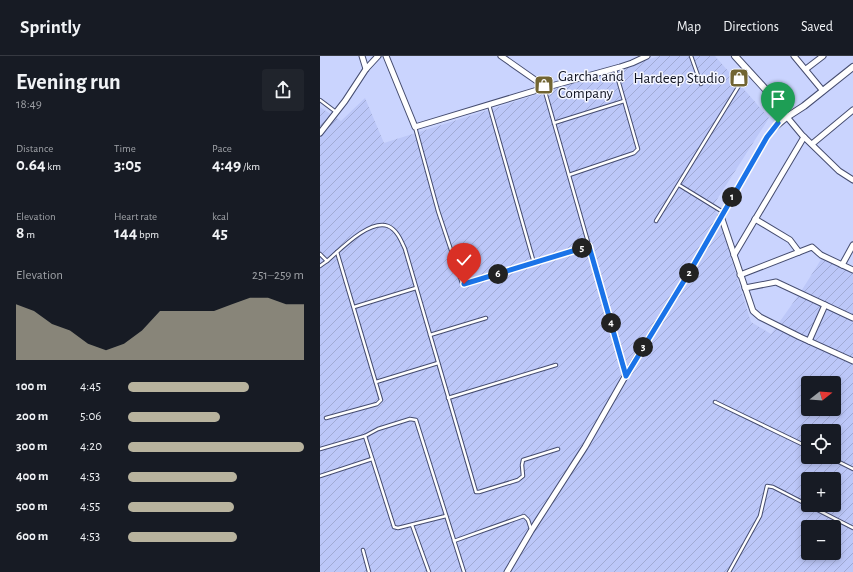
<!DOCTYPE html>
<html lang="en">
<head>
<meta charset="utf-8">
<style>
	:root { --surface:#171b24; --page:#20242c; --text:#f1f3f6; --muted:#9ea1a6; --line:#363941; --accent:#b8b39e }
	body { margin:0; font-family:"Alegreya Sans",sans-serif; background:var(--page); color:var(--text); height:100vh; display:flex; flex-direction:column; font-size:15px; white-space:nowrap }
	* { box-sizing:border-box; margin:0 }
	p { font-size:13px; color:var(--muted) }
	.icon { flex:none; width:22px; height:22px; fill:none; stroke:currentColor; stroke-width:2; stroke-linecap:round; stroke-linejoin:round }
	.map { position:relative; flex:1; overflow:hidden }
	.sheet { display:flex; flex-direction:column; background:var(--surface); width:320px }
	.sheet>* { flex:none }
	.needle { width:26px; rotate:73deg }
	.fabs { position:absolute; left:481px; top:320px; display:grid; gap:8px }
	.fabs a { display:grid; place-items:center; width:40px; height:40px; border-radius:4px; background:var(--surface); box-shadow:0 2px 6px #0003; font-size:20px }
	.pin { position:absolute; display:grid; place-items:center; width:34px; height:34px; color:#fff; margin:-41px -17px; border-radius:50% 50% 50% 0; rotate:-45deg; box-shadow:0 0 4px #0007 }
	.pin .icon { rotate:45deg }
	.km { position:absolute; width:20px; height:20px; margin:-10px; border-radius:50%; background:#222; color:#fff; font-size:11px; line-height:20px; text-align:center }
	.round { display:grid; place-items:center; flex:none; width:42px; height:42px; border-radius:4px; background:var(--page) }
	.summary { display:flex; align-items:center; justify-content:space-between; height:68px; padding:0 16px }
	h1 { font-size:22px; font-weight:600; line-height:30px }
	.figures { display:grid; grid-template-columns:repeat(3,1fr); gap:6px; height:68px; padding:4px 16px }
	.figures div { display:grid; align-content:center }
	.figures b { font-size:17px; font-weight:600 }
	.figures small { font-size:11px; font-weight:400 }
	.figures p { font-size:11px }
	.chart { height:112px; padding:8px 16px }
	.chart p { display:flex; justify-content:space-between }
	.chart svg { width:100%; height:72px; margin-top:4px; fill:var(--accent); opacity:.7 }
	ul { padding:0 16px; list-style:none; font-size:13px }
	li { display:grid; grid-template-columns:64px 48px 1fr; align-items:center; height:30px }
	li i { height:10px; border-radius:5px; background:var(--accent) }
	header { display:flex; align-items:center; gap:24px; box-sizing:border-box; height:56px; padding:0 20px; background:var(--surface); border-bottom:1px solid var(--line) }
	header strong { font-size:19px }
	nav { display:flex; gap:22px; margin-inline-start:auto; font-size:14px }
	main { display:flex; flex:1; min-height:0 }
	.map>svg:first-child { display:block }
	.industrial { fill:url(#industrial-furrows); fill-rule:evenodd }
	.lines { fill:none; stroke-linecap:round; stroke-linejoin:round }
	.service-casing { stroke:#464d70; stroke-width:4.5 }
	.minor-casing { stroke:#464d70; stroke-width:7 }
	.tertiary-casing { stroke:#464d70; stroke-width:8 }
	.service { stroke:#fff; stroke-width:2.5 }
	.minor { stroke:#fff; stroke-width:5 }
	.tertiary { stroke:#fff; stroke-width:6 }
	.route-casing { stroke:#fff; stroke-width:8 }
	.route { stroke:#1a73e8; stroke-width:5 }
	.labels { text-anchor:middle; stroke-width:3; stroke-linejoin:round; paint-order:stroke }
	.poi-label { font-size:15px; fill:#101321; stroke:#f4f6ff; text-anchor:start }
</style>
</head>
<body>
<header>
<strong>Sprintly</strong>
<nav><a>Map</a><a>Directions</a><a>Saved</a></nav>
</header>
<main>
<section class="sheet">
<div class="summary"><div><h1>Evening run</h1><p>18:49</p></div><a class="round"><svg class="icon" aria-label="share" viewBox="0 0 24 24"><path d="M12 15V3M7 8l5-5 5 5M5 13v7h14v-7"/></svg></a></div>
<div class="figures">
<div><p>Distance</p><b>0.64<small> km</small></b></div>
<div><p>Time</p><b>3:05</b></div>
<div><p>Pace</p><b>4:49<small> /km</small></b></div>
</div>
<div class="figures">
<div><p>Elevation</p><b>8<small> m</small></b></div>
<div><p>Heart rate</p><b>144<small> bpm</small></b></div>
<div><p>kcal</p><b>45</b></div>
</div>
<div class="chart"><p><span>Elevation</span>251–259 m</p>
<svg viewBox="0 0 160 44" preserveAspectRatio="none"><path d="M0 44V10L10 14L20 22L30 26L40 34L50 38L60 34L70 26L80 14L90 14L100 14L110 14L120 10L130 6L140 6L150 10L160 10V44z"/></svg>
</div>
<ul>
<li><b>100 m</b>4:45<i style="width:69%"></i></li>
<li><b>200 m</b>5:06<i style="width:52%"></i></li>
<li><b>300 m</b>4:20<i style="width:100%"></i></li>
<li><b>400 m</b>4:53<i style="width:62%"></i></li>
<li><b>500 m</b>4:55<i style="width:60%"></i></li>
<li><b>600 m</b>4:53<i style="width:62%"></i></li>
</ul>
</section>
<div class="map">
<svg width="533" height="516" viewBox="0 0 533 516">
	<defs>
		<pattern id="industrial-furrows" width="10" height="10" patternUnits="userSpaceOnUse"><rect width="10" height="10" fill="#bcc7f8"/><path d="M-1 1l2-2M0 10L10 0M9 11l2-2" fill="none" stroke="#a1aad4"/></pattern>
	</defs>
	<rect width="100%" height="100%" fill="#cad4fe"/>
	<path class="industrial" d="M339 0H395L449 62 394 148 431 266 451 278 480 237 502 202 533 216V516H0V51L21 65 45 42 64 87ZM488 327H514V353H488ZM488 375H514V401H488ZM488 423H514V449H488ZM488 471H514V497H488Z"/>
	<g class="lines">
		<g class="service-casing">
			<g id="service">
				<path d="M371 0 381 28"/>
				<path d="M224 32 306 319"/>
				<path d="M0 44 16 56"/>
				<path d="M169 49 214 207"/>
				<path d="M234 67 304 45"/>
				<path d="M95 71 118 155 142 227H147L269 190"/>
				<path d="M249 119 314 97 318 93 295 13"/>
				<path d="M359 129 403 156"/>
				<path d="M336 165 428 15"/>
				<path d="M0 198 7 205C20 194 49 163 68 170 77 174 81 184 85 193L156 436H159L198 424 203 420 202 409 203 404 238 393"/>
				<path d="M0 210 7 205"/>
				<path d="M34 251 96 232"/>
				<path d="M110 279 166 262"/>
				<path d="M56 326 118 307"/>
				<path d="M128 342 236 309"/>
				<path d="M395 346 488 391"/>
				<path d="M6 362 57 348 61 344 17 196"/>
				<path d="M45 380 74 471 78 472 126 460"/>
				<path d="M0 393 45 380 58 373 90 363 96 364 144 516"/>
				<path d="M509 401 533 413"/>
				<path d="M0 420 52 403"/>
				<path d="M488 449 533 472"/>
				<path d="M92 469 109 516"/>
				<path d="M134 485 204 460 208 464 211 473"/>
				<path d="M43 494 49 516"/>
				<path d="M409 516 440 460 447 430 453 431 488 449"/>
			</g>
		</g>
		<g class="minor-casing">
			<g id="minor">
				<path d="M42 0 46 13"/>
				<path d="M66 0 95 71 224 32 300 11 312 7 327 0"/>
				<path d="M181 0 221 28 224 32"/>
				<path d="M474 0 503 35"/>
				<path d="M486 13 503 0"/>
				<path d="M0 77 25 45 46 13 58 0"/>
				<path d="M492 88 533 54"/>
				<path d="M401 160 433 255 440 261 480 281 533 305"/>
				<path d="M435 163 470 184 479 196"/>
				<path d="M414 199 484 81"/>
				<path d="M522 209 533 189"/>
				<path d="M420 219 492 191 501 199 533 214"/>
				<path d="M425 232 456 226 533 262"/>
				<path d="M489 285 505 249"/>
				<path d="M187 516 211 475 265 391 306 319 373 210 447 81 453 73 467 61 482 79 519 115 533 124"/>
			</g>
		</g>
		<g class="tertiary-casing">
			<path id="tertiary" d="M415 0 458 47 467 61 484 50 533 11"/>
		</g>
		<use href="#service" class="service"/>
		<use href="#minor" class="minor"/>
		<use href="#tertiary" class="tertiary"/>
	</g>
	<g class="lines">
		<g class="route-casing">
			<path id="route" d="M144 228 269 190 306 320 373 210 447 81 458 67"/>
		</g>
		<use href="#route" class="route"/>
	</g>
	<defs>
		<g id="shop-square" transform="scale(1)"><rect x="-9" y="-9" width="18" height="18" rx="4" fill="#726532" stroke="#f4f6ff"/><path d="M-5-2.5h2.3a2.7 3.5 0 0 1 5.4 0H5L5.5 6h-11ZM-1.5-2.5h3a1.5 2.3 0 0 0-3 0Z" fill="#fff"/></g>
	</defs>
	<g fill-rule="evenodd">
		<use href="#shop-square" x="419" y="22"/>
		<use href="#shop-square" x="224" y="29"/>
	</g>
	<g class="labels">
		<g class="poi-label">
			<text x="238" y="25">Garcha and<tspan x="238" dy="17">Company</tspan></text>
			<text x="405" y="27" text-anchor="end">Hardeep Studio</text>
		</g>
	</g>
</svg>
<div class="fabs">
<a><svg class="needle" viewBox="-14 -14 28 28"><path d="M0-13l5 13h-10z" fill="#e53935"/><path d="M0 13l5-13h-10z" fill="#9ea1a6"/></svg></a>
<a><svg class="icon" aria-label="locate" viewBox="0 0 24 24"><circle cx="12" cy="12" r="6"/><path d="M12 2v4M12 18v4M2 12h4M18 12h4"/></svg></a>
<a>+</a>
<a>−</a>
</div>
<div class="pin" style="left:458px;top:67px;background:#1e9e55"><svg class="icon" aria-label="arrive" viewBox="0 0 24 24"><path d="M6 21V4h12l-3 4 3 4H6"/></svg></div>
<div class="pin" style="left:144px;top:228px;background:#d93025"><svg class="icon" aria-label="check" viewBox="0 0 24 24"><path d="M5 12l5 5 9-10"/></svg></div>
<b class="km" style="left:412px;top:141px">1</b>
<b class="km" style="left:369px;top:217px">2</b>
<b class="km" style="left:323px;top:291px">3</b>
<b class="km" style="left:291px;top:267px">4</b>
<b class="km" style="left:262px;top:192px">5</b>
<b class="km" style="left:178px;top:218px">6</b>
</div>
</main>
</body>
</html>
